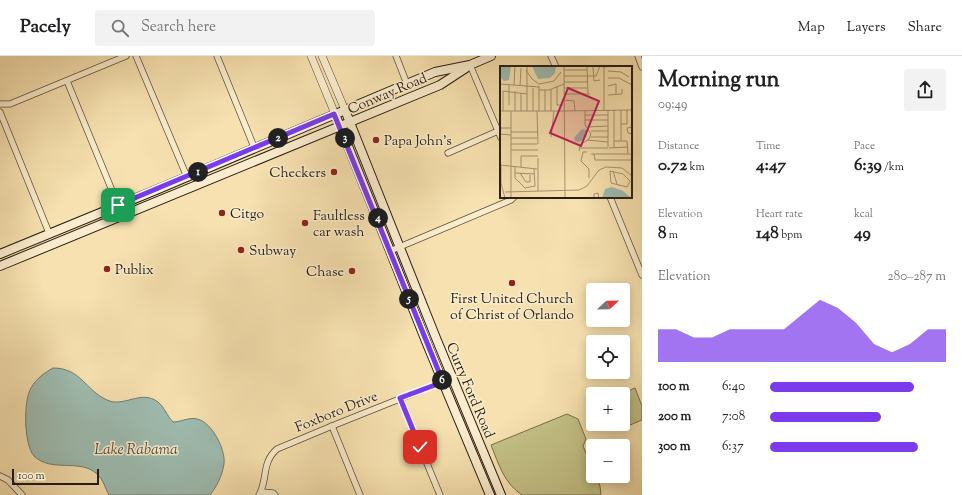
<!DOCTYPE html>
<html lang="en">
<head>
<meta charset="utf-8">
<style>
	:root { --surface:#fff; --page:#f2f2f2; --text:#202124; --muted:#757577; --line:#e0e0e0; --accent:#7c3aed }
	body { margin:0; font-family:"Sorts Mill Goudy",serif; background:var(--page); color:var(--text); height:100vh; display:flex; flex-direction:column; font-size:15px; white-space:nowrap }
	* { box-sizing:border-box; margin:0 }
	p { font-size:13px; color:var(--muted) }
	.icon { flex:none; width:22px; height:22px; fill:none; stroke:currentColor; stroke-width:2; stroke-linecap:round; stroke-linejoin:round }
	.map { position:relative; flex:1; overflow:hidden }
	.sheet { display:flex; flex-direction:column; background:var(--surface); width:320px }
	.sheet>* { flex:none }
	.needle { width:26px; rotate:68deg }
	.buttons { position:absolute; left:586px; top:227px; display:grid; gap:8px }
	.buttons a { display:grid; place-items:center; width:44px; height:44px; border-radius:4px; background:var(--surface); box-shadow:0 2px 10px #0003; font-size:20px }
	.scale { position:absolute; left:12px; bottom:10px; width:87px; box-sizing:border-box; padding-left:4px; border:2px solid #291e14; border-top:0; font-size:11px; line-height:14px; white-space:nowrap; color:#291e14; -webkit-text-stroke:3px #faeccc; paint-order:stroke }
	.pin { position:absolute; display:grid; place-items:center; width:34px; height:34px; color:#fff; margin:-17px; border-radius:8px; box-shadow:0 2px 6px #0006 }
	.km { position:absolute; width:20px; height:20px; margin:-10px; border-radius:50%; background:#222; color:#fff; font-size:11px; line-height:20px; text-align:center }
	.round { display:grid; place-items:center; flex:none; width:42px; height:42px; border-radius:4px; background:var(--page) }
	.summary { display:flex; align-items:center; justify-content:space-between; height:68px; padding:0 16px }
	h1 { font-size:22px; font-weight:700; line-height:30px }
	.figures { display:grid; grid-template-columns:repeat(3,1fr); gap:6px; height:68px; padding:4px 16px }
	.figures div { display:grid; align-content:center }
	.figures b { font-size:17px; font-weight:700 }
	.figures small { font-size:11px; font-weight:400 }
	.figures p { font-size:11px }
	.chart { height:112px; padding:8px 16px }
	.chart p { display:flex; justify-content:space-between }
	.chart svg { width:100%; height:72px; margin-top:4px; fill:var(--accent); opacity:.7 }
	ul { padding:0 16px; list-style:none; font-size:13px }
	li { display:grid; grid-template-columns:64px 48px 1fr; align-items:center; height:30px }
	li i { height:10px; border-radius:5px; background:var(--accent) }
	header { display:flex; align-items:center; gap:24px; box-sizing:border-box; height:56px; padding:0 20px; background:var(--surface); border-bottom:1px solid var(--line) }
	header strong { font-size:19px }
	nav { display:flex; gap:22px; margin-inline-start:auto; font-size:14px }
	.search { width:280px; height:36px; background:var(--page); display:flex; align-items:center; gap:10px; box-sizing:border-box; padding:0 14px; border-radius:4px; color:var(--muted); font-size:15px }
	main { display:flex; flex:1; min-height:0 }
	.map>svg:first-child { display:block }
	.green { fill:#c3c187; stroke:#76704e }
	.water { fill:#9ebcb1; stroke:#6f7d72 }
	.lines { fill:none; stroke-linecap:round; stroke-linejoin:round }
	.minor-casing { stroke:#5c4f3b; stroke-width:7 }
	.tertiary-casing { stroke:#5c4f3b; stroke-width:8 }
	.secondary-casing { stroke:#291e14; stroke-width:10 }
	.minor { stroke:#faeccc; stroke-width:5.5 }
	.tertiary { stroke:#faeccc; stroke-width:7 }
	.secondary { stroke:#faeccc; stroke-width:8 }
	.route-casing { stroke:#fff; stroke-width:8 }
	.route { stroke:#7c3aed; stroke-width:5 }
	.poi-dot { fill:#8f2418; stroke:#faeccc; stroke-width:1.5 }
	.labels { text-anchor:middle; stroke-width:3; stroke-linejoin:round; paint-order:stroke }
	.street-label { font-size:14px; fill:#291e14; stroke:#faeccc }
	.poi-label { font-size:14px; fill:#291e14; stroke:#faeccc; text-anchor:start }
	.water-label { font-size:15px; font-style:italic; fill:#4c4d43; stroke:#faeccc }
	.inset-road { fill:none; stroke:#a59372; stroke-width:1 }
	.view { fill:#c2185b; fill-opacity:0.15; stroke:#c2185b; stroke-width:2 }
	.inset-edge { fill:none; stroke:#291e14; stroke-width:2 }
</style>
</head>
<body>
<header>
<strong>Pacely</strong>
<div class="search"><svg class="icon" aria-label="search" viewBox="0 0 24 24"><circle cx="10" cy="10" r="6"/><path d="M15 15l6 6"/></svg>Search here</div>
<nav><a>Map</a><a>Layers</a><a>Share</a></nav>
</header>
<main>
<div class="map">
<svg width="642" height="439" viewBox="0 0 642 439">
	<rect width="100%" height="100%" fill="#f7e1b0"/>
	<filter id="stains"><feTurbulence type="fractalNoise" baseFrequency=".005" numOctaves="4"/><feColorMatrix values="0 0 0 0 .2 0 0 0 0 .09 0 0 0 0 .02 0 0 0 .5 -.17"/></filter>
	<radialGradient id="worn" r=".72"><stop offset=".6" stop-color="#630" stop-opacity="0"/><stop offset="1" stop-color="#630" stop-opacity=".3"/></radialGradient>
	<g class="green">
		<path d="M635 332 642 350V364L618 374 615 368H623V338H621Z"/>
		<path d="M567 358 578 363 586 383 583 390 593 413V420H596L600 430 601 439H522C504 427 499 409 491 389Z"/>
	</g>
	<path class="water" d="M53 312C81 312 85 334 107 344 124 352 141 333 158 346 165 352 167 360 173 366 181 366 189 361 197 363 212 366 226 394 224 408 222 420 217 430 210 439H109C105 432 103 423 97 418 80 402 51 417 34 400 24 389 23 345 31 332 36 323 44 317 53 312Z"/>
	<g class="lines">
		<g class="minor-casing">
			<g id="minor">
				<path d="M136 0 187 121"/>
				<path d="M217 0 254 91"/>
				<path d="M396 0 407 28"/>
				<path d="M551 0 556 11"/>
				<path d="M638 0 642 11"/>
				<path d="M470 9 501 82"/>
				<path d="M67 25 118 149"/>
				<path d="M0 48H10L126 0"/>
				<path d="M0 56 49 177"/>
				<path d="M448 97 498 75"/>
				<path d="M610 141 642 219"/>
				<path d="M390 195 511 144 514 141"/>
				<path d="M400 342 440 439"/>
				<path d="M332 370 360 439"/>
				<path d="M0 420 8 424 22 439"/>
				<path d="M261 436 273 437 275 439"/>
				<path d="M259 439C268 424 261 407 277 393L332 370 452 322"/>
			</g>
		</g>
		<g class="tertiary-casing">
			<g id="tertiary">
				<path d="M311 0 335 58"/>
				<path d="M322 0 345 54"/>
			</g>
		</g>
		<g class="secondary-casing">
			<g id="secondary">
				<path d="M345 54 436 282 501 439"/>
				<path d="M335 58 377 162 427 288 490 439"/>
				<path d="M0 198 156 134 435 16 470 9 491 0"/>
				<path d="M0 210 440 29 466 12"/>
			</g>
		</g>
		<use href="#minor" class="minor"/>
		<use href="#tertiary" class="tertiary"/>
		<use href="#secondary" class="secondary"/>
	</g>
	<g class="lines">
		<g class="route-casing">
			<path id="route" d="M118 149 334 58 443 326 400 342 420 391"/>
		</g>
		<use href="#route" class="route"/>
	</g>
	<g class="poi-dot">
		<circle cx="376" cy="84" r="4"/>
		<circle cx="334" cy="116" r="4"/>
		<circle cx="222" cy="157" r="4"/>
		<circle cx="305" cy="167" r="4"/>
		<circle cx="241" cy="194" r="4"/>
		<circle cx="107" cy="213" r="4"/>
		<circle cx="352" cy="215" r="4"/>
		<circle cx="512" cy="227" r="4"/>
	</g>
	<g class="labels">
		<g class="street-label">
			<text transform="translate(387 37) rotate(-23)" y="5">Conway Road</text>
			<text transform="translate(471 334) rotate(67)" y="5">Curry Ford Road</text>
			<text transform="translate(336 355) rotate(-22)" y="5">Foxboro Drive</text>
		</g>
		<g class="poi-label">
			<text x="384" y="89">Papa John's</text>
			<text x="326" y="121" text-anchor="end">Checkers</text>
			<text x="230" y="162">Citgo</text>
			<text x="313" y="164">Faultless<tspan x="313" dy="16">car wash</tspan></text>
			<text x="249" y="199">Subway</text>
			<text x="115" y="218">Publix</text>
			<text x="344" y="220" text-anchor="end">Chase</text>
			<text x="512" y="247" text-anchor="middle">First United Church<tspan x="512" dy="16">of Christ of Orlando</tspan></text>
		</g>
		<g class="water-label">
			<text x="136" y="398">Lake Rabama</text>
		</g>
	</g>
	<g transform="translate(500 10)">
		<rect width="132" height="132" fill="#f7e1b0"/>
		<path d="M0 0H11L9 14 4 15 0 11ZM32 0H56L55 7 50 12 38 13ZM82 63 86 64 87 70 79 76 75 75 74 72ZM112 121 123 125 131 132H102L105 123Z" fill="#9ebcb1"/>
		<path class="inset-road" d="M27 0V45M64 0 65 132M87 0 88 28M104 0V45M93 1 94 15 100 14M102 1 118 0M26 4 32 13 39 18 54 15 61 6M64 4H87M108 5 121 6 129 11M64 10H96L100 0M108 12H119L132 19M64 16H87M0 18 39 21M9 19V39M14 19 15 0M20 20 21 2M39 20V45M57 20V39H63M108 20 116 18V28M33 22V45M64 22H87M51 23V45M39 24H49L64 18M45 24V45M15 25V45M21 27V45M64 28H90M108 29 122 28V23M64 34 74 35 75 45M108 44V81M114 44V81M121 44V75M0 45H64M3 45V25L27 28M11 45V132M37 45 38 78M64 45 132 44M85 49H108M85 54H108M121 58H127V44M88 61 108 60M132 61 127 62 128 67 132 68M11 62H1L0 68 11 69M91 65H108M11 66H37M51 71 54 45M91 71H108M11 72H37M87 74 108 76M114 75H127L128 88M11 78H37M79 82H108M109 82 128 81M11 84H38M79 85 80 79 89 73 91 68 85 59V45M87 86H83L81 95 89 103V112M91 88H132M94 88 95 94H132M38 92V125M0 99 37 103M1 99V117M15 100V112L25 122 35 120 34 103M21 101V90H38M110 105 123 108 130 115 127 121 111 117ZM113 105 117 118M15 107 34 108M20 107 26 116H30V109M1 117 5 132M5 126 79 124 87 120 99 104 106 101 122 102 132 110M94 132V128L98 127 99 132"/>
		<path class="view" d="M68 22 99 35 81 80 50 67Z"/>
		<rect width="132" height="132" class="inset-edge"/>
	</g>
	<rect width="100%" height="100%" filter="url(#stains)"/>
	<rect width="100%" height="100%" fill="url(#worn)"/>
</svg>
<div class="buttons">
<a><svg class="needle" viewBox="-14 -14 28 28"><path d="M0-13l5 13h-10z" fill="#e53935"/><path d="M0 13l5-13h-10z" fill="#757577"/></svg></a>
<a><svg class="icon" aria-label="locate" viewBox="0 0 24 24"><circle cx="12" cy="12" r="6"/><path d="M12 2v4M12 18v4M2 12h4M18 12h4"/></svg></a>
<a>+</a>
<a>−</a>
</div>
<div class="scale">100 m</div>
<div class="pin" style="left:118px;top:149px;background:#1e9e55"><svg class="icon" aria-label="arrive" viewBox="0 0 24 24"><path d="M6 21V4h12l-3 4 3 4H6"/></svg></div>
<div class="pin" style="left:420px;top:391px;background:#d93025"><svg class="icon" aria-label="check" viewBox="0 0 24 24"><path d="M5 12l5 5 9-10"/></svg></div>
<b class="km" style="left:198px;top:116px">1</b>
<b class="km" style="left:278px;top:82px">2</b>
<b class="km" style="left:345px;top:82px">3</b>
<b class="km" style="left:378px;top:162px">4</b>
<b class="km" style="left:409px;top:243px">5</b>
<b class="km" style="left:442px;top:324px">6</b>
</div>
<section class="sheet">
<div class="summary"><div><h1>Morning run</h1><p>09:49</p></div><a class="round"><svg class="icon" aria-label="share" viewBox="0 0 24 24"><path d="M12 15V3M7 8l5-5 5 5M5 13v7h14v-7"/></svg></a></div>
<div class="figures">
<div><p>Distance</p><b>0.72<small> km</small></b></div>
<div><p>Time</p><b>4:47</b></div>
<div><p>Pace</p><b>6:39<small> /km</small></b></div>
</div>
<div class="figures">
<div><p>Elevation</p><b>8<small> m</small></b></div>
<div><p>Heart rate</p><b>148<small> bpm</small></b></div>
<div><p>kcal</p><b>49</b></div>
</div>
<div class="chart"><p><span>Elevation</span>280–287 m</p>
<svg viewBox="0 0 160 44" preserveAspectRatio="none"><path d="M0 44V24L10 24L20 29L30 29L40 24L50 24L60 24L70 24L80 15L90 6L100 11L110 20L120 33L130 38L140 33L150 24L160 24V44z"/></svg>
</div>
<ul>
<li><b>100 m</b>6:40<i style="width:82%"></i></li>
<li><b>200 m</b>7:08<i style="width:63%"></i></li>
<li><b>300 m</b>6:37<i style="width:84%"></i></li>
</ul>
</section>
</main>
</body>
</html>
